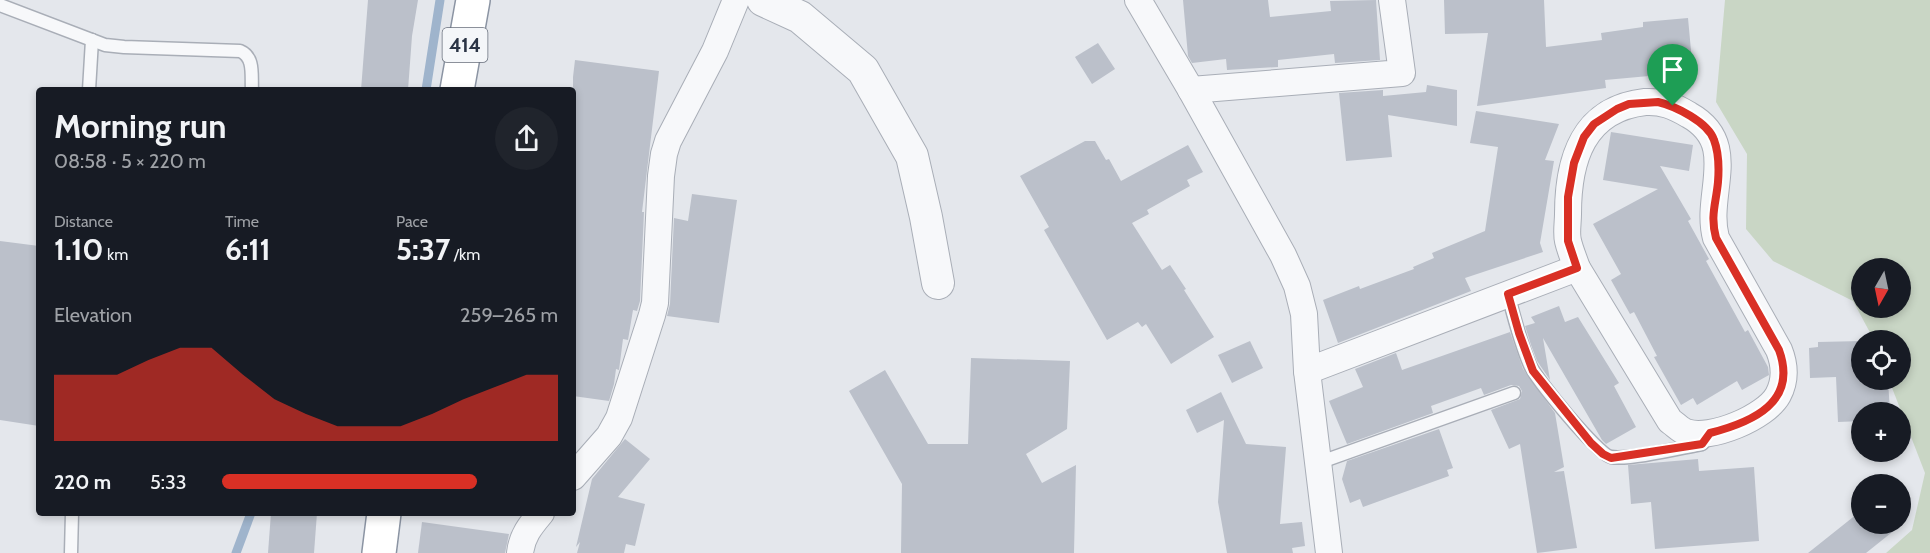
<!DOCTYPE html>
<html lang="en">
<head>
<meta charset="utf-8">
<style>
	:root { --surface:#171b24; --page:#20242c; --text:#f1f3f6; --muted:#9ea1a6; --accent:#d93025 }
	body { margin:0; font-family:Cabin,sans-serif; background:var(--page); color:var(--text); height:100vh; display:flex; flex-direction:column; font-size:22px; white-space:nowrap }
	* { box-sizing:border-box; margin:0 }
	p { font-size:20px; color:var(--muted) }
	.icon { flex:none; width:33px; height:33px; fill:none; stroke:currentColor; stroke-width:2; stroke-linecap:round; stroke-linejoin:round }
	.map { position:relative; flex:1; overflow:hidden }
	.panel { position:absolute; left:36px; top:87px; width:540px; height:429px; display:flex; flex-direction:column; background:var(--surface); border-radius:6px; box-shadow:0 3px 9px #0003 }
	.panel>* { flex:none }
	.needle { width:39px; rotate:189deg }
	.buttons { position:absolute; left:1851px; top:258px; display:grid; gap:12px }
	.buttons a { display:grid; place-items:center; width:60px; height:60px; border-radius:50%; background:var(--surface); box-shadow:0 3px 9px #0003; font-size:30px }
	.pin { position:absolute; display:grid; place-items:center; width:51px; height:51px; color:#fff; margin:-62px -26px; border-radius:50% 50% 50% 0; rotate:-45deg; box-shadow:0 0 6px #0007 }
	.pin .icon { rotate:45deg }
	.round { display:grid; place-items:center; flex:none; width:63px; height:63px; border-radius:32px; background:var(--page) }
	.head { display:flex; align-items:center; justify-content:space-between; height:102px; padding:0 18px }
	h1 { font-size:33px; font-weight:700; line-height:45px }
	.stats { display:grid; grid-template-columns:repeat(3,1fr); gap:9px; height:102px; padding:6px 18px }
	.stats div { display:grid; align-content:center }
	.stats b { font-size:30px; font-weight:700 }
	.stats small { font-size:16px; font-weight:400 }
	.stats p { font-size:16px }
	.chart { height:168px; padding:12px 18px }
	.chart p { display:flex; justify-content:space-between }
	.chart svg { width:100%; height:108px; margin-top:6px; fill:var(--accent); opacity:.7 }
	ul { padding:0 18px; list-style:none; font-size:20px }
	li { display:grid; grid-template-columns:96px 72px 1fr; align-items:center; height:45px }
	li i { height:15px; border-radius:8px; background:var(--accent) }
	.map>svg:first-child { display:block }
	.green { fill:#c9d6c5; fill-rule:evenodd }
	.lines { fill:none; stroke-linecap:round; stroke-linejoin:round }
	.stream { stroke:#9fb4cc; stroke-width:9 }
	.building { fill:#bbc0ca }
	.service-casing { stroke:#a9aeb7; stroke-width:15 }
	.minor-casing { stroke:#a9aeb7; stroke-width:28 }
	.tertiary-casing { stroke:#a9aeb7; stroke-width:34 }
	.trunk-casing { stroke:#8b94a3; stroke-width:36 }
	.service { stroke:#f7f8fa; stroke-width:12 }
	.minor { stroke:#f7f8fa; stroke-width:26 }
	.tertiary { stroke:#f7f8fa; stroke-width:32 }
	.trunk { stroke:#fff; stroke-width:33 }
	.route-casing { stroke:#fff; stroke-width:12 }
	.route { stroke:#d93025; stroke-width:8 }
	.labels { text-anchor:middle; stroke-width:5; stroke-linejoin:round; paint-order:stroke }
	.shield { fill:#f4f6f9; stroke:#676e7b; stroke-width:1.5 }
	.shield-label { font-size:20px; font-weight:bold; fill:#2b3445 }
</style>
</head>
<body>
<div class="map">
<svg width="1930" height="553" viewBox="0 0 1930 553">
	<rect width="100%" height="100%" fill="#e4e7ec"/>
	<path class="green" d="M1725 0H1930V553H1886L1912 530 1925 473 1889 380H1900V340H1874L1853 301 1773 261 1746 229 1747 154 1716 102ZM1862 268H1900V308H1862Z"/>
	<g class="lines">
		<g class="stream">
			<path d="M426 90 440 0"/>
			<path d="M236 553 251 513"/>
		</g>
	</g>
	<g class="building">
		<path d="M368 0H418L412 36 408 90H361Z"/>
		<path d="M1183 0H1268L1270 17 1331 11 1330 1 1376 0 1380 60 1335 63 1334 54 1278 60V67L1227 70 1226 59 1192 63 1188 56Z"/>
		<path d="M1444 0H1544L1546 47 1602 40 1601 33 1643 27V22L1688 18 1693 72 1605 80 1606 88 1477 106 1488 33 1445 34Z"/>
		<path d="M1098 43 1115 69 1092 84 1075 57Z"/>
		<path d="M575 60 659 71 642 212H644L640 301 637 311 633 310 628 340 623 339 619 370 616 369 614 384 609 401 573 396V77Z"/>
		<path d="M1427 85 1457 90V126L1388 115 1392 157 1346 161 1339 93 1383 90V96L1426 92Z"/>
		<path d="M1476 111 1559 124 1545 160 1554 161 1540 243 1543 252 1465 278 1471 291 1338 343 1323 300 1359 286 1360 289 1414 269 1413 267 1434 258 1432 253 1485 231 1498 147 1470 143Z"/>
		<path d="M1611 132 1693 145 1689 171 1660 166 1691 219 1688 221 1709 259 1706 261 1745 332 1748 330 1768 367 1769 375 1742 390 1737 381 1697 405 1693 398 1681 405 1654 357 1657 356 1634 312 1630 314 1611 280 1621 274 1593 224 1658 189 1603 180Z"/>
		<path d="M1085 141H1095L1106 160 1109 159 1121 181 1188 145 1203 172 1187 180 1190 186 1147 210 1149 214 1132 223 1162 270 1170 265 1186 289 1184 290 1214 337 1171 364 1146 324 1142 327 1138 322 1107 340 1044 230 1049 227 1020 176Z"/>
		<path d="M692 194 737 200 719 323 667 316 670 304 674 218 688 221Z"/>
		<path d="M0 241 39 246V426L0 420Z"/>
		<path d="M1559 306 1565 322 1578 317 1619 383 1614 386 1636 427 1606 444 1602 440 1543 338 1550 380 1537 361 1531 345 1525 326 1535 323 1531 317Z"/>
		<path d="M1510 332 1523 369 1555 413 1564 467 1554 472 1564 471 1577 548 1537 553 1520 444 1509 449 1491 410 1520 399 1522 391 1519 386 1511 385 1484 395 1481 388 1431 406 1433 413 1347 444 1329 401 1363 387 1355 369 1396 353 1402 370Z"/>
		<path d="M1250 341 1263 368 1232 383 1218 355Z"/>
		<path d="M1862 341V380H1888L1890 412H1862V421L1838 422 1836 377 1810 378 1809 348 1818 347V342Z"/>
		<path d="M971 358 1070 361 1067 429 1026 454 1042 483 1076 465 1074 553H901L902 484 849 391 885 370 928 444H968Z"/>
		<path d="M1221 392 1246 444 1286 447 1280 524 1302 522 1305 546 1292 548 1293 553H1227L1218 502 1224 420 1197 433 1186 410Z"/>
		<path d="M1439 429 1453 468 1447 470 1449 476 1363 507 1360 499 1350 503 1342 479 1347 461Z"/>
		<path d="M625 439 650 459 618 497 645 504 635 546 626 544 624 553H577L580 542 576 547 592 479Z"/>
		<path d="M1698 459 1699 471 1754 467 1759 541 1655 549 1651 502 1631 504 1628 465Z"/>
		<path d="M1862 510V524H1900V514L1906 521 1866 553H1808Z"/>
		<path d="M271 513H317L314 553H268Z"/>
		<path d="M422 522 509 534 505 553H418Z"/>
	</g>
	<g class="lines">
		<g class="service-casing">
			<g id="service">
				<path d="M0 5 105 45 124 47 240 51C255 57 251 76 252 90"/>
				<path d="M89 90 92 40"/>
				<path d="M1508 294C1514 317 1520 342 1530 365 1536 379 1598 455 1611 457 1631 460 1680 448 1702 444L1705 441"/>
				<path d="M1318 463 1514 393"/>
				<path d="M71 553 72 513"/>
			</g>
		</g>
		<g class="minor-casing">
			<g id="minor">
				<path d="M1138 0 1191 90 1283 255 1297 286 1304 314 1307 371 1329 553"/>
				<path d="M1191 90 1402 73 1392 0"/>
				<path d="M1645 102C1662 101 1674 106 1689 115 1741 144 1704 194 1716 238L1779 350C1785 365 1786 380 1778 395 1766 417 1710 441 1686 432 1680 430 1675 424 1670 421L1577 268C1574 259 1570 250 1568 241 1566 233 1568 223 1568 214 1568 160 1583 109 1645 102Z"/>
				<path d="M1307 371 1577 268"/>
				<path d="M573 477 609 436 619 418 652 315 655 303 661 176 664 154 668 141 715 51 736 0"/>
				<path d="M520 553C522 536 530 526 541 513"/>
			</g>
		</g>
		<g class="tertiary-casing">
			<path id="tertiary" d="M763 0 800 17 863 70 912 156 926 217 938 283"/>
		</g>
		<g class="trunk-casing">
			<g id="trunk">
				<path d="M457 90 473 0"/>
				<path d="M379 553 384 513"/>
			</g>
		</g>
		<use href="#service" class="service"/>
		<use href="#minor" class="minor"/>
		<use href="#tertiary" class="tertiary"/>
		<use href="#trunk" class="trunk"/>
	</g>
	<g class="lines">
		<g class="route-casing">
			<path id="route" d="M1658 102C1675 106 1708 122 1714 140 1719 153 1719 169 1718 182 1716 204 1710 215 1716 238L1779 350C1798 402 1753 422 1710 433L1702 444 1611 458 1603 454 1591 443 1533 371 1519 333 1508 294 1577 268 1568 241V197L1574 163 1584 137 1594 124 1617 109 1629 104Z"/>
		</g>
		<use href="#route" class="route"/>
	</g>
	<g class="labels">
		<rect class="shield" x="442.5" y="28" width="45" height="34" rx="4.5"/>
		<g class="shield-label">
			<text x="465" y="52">414</text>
		</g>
	</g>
</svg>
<div class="buttons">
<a><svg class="needle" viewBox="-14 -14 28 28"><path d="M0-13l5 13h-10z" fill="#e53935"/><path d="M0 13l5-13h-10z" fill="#9ea1a6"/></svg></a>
<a><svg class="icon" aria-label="locate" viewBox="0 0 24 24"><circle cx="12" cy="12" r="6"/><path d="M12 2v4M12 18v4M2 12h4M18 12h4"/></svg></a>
<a>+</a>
<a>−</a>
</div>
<div class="pin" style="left:1673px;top:106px;background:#1e9e55"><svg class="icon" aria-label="arrive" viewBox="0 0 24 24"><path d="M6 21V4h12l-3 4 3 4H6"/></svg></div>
<section class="panel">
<div class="head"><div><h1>Morning run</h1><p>08:58 · 5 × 220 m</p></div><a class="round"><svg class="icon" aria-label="share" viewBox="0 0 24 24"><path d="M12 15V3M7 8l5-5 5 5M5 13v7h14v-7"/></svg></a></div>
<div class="stats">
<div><p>Distance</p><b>1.10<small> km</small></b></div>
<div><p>Time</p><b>6:11</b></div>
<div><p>Pace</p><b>5:37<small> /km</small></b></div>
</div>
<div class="chart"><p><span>Elevation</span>259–265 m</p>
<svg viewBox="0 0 160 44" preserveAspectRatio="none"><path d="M0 44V17L10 17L20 17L30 11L40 6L50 6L60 17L70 27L80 33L90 38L100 38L110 38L120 33L130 27L140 22L150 17L160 17V44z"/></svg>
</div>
<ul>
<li><b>220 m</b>5:33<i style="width:76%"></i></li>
</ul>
</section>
</div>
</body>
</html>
